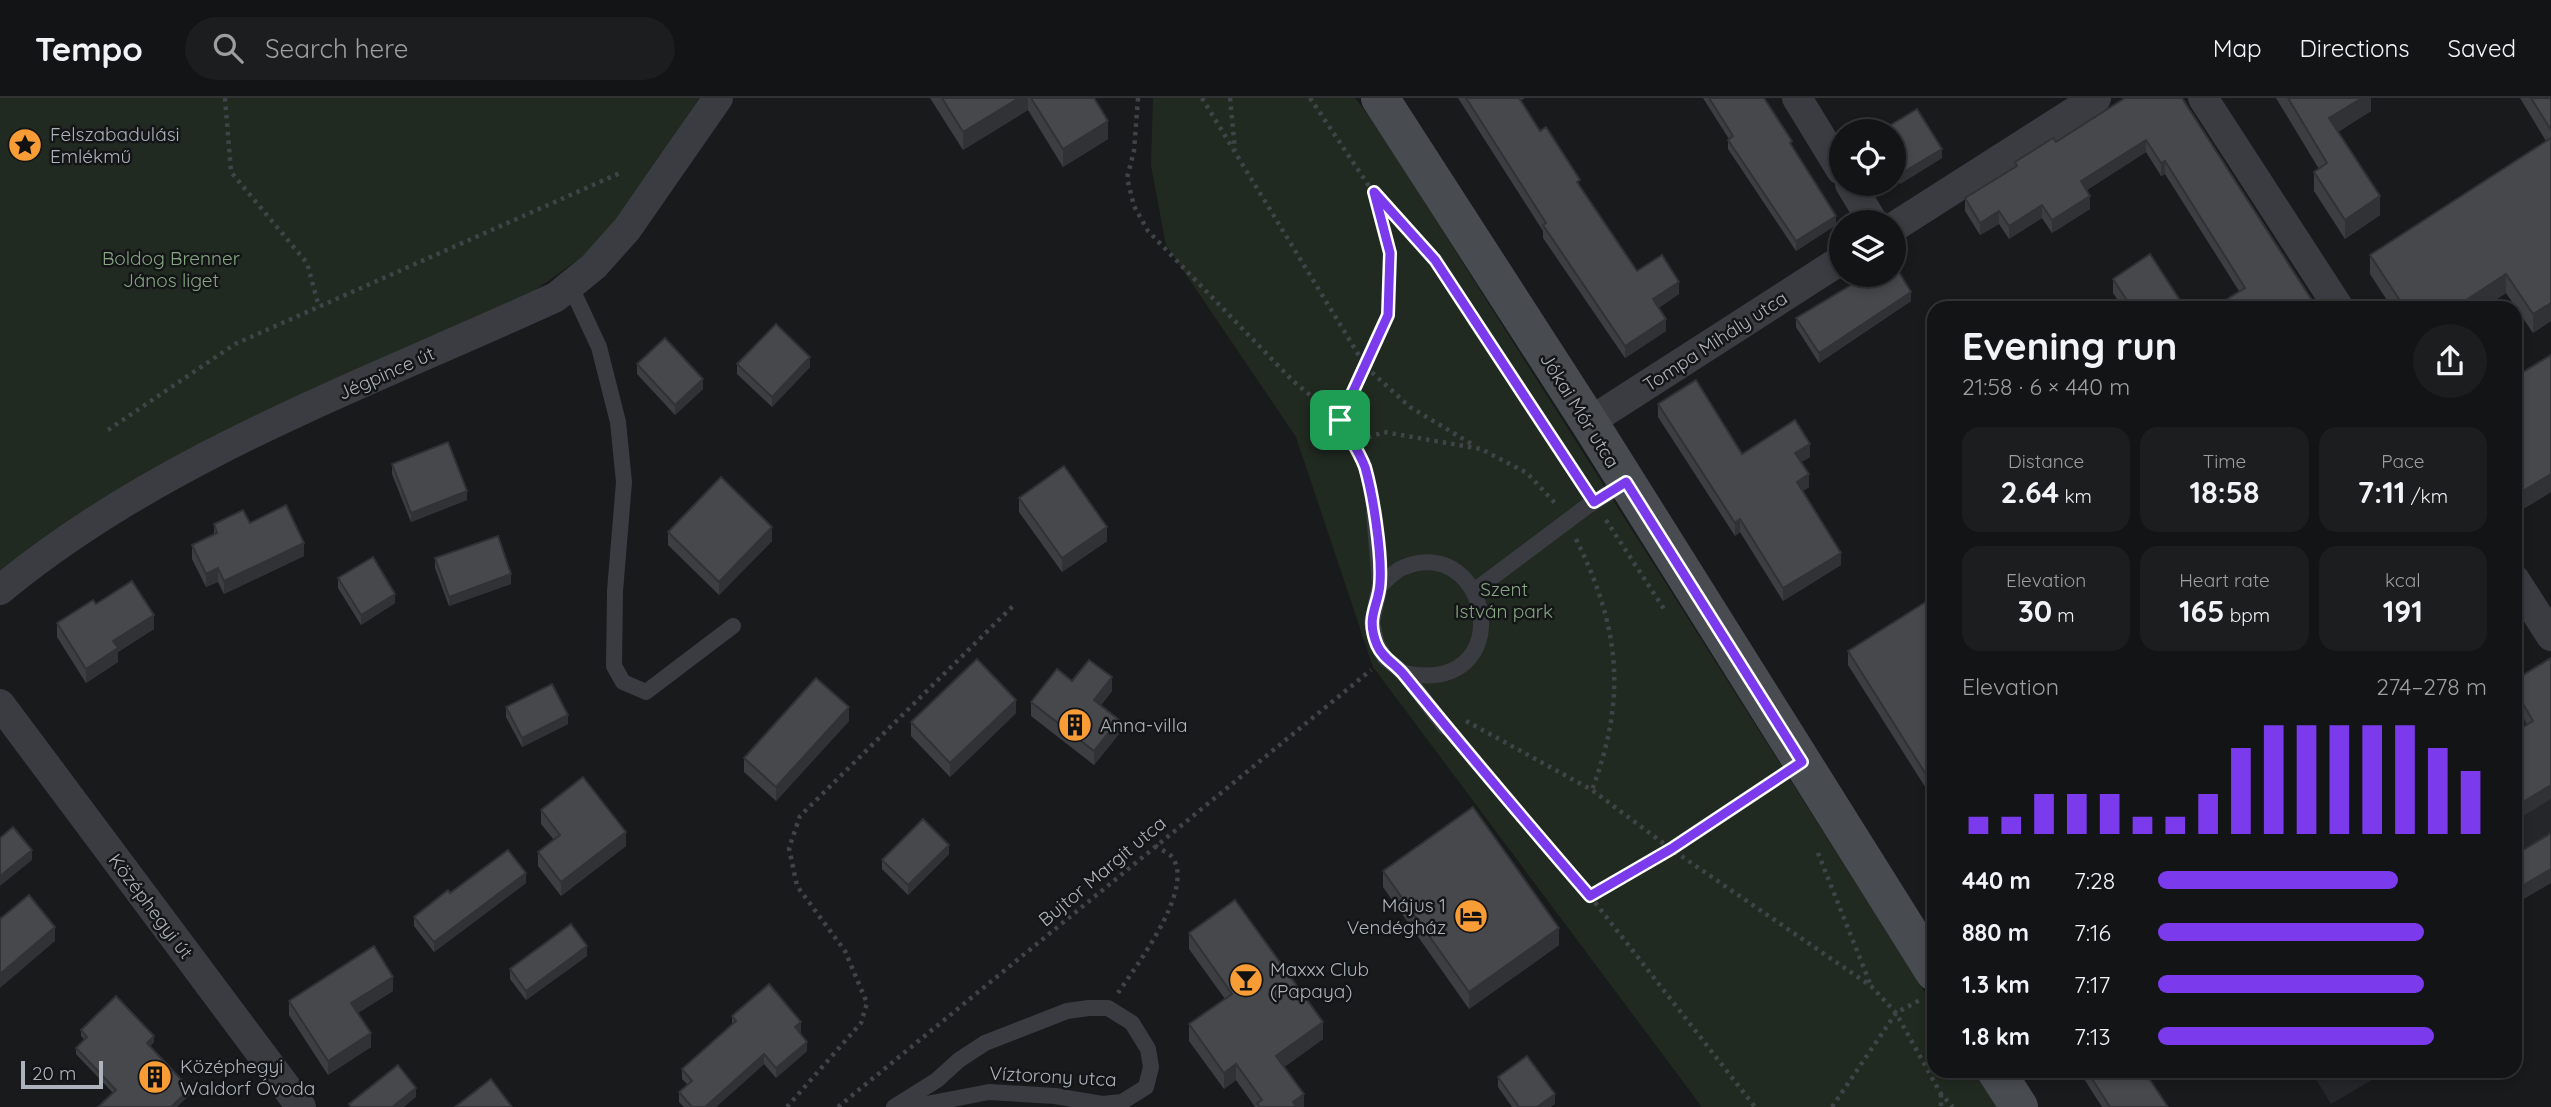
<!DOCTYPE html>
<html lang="en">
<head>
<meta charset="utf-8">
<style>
	:root { --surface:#131415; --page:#1c1d1e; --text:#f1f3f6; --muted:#9d9ea0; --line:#323334; --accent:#7c3aed }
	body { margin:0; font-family:Quicksand,sans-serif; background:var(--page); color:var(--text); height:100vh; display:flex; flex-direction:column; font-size:26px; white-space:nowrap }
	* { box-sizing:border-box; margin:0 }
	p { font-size:23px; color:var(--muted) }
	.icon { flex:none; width:38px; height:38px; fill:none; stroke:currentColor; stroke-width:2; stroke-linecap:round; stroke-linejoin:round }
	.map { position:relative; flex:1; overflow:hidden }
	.sheet { position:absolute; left:1927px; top:203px; width:595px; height:777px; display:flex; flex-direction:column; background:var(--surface); border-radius:21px; box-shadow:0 4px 10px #0003,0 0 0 2px var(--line) }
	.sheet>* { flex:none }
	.fabs { position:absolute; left:1829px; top:21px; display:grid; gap:14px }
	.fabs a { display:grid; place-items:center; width:77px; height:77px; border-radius:50%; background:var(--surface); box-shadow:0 4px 10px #0003,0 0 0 2px var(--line); font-size:35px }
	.scale { position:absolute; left:21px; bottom:18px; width:82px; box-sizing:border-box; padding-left:7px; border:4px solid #acb3bc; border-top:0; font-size:19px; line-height:24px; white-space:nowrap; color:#acb3bc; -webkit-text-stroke:5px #141517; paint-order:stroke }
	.pin { position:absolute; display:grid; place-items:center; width:60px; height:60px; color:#fff; margin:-30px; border-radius:14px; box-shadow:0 4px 10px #0006 }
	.round { display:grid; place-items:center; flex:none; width:74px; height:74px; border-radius:37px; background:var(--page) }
	.summary { display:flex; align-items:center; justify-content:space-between; height:119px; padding:0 35px }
	h1 { font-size:38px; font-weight:700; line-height:52px }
	.figures { display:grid; grid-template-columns:repeat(3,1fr); gap:10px; height:119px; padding:7px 35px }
	.figures div { display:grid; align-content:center; border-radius:18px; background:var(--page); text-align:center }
	.figures b { font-size:30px; font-weight:700 }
	.figures small { font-size:19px; font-weight:400 }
	.figures p { font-size:19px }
	.chart { height:196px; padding:14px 35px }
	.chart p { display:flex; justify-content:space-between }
	.chart svg { width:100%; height:126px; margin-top:7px; stroke:var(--accent); stroke-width:6 }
	ul { padding:0 35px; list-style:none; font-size:23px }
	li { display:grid; grid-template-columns:112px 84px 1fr; align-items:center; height:52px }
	li i { height:18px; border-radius:9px; background:var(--accent) }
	header { display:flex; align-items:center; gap:42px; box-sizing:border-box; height:98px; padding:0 35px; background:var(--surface); border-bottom:2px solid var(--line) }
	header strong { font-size:33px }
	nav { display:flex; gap:38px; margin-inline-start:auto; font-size:24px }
	.search { width:490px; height:63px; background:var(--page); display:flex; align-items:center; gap:18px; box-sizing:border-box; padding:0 24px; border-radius:38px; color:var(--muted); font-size:26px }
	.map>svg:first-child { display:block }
	.built { fill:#252629 }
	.green { fill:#212a21 }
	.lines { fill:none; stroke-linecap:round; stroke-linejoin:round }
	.path { stroke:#404448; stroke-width:4.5; stroke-dasharray:3.5 5; stroke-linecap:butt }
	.lane { stroke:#3a3c41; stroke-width:16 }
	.street { stroke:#3a3c41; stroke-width:30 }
	.secondary { stroke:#484c51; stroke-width:38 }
	.wall { fill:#3c3e41 }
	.shaded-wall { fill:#313235 }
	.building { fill:#46484c; stroke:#313235; stroke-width:2 }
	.route-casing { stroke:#fff; stroke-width:14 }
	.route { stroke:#7c3aed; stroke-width:9 }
	.labels { text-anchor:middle; stroke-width:5; stroke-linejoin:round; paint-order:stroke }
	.poi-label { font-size:19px; fill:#acb3bc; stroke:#141517; text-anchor:start }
	.park-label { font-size:19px; fill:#85a782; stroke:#141517 }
	.street-label { font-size:19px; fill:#acb3bc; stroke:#141517 }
</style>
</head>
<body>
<header>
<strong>Tempo</strong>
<div class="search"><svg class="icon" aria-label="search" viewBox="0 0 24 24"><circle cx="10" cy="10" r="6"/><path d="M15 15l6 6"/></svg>Search here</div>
<nav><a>Map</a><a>Directions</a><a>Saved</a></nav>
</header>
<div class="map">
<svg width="2551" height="1009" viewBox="0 0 2551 1009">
	<rect width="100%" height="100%" fill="#191a1c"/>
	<g class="built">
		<path d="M2551 574V785L2515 806V596Z"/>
		<path d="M2311 973H2387L2331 1006Z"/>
	</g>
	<g class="green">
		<path d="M0 0H699L621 119 586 156 534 193 0 475Z"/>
		<path d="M1153 0H1355L1373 23 1934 909V973H1974L1997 1009H1702L1373 569 1296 339 1166 147 1151 68Z"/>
	</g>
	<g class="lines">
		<g class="path">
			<path d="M225 0 231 74 307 165 319 209"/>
			<path d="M1138 0 1134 53 1127 80 1134 108 1148 133 1292 282 1340 322 1364 368 1370 396"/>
			<path d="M1202 0 1366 269 1410 309 1475 348"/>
			<path d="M1230 0 1235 52"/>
			<path d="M1310 0 1373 94 1435 162 1584 388"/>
			<path d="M1340 322 1389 217 1390 155 1374 98"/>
			<path d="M108 332 235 246 620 75"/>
			<path d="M1352 345 1384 334 1481 351 1527 375 1556 406"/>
			<path d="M1606 422 1666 514"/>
			<path d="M1576 441C1620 530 1627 599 1592 692"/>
			<path d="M1466 623 1592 692 1671 751 1871 888 1896 915 1941 996 1953 1009"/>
			<path d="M1457 643 1590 798 1755 1009"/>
			<path d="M1818 755 1871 888"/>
			<path d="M1590 798 1671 751 1776 683"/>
			<path d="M1118 895C1136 868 1196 790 1172 759 1168 754 1159 751 1154 747"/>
			<path d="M1941 996V1009"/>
			<path d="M787 1009 861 925 867 905 845 853 797 788 789 750 800 718 1015 506"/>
			<path d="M838 1009 1371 572"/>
			<path d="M1832 1009 1896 915 1920 902"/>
		</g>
		<g class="lane">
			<path d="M570 187 599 249 618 324 624 384 615 493 614 568 623 584 646 594 733 528"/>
			<path d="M1374 414 1380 487 1372 525 1377 546 1385 560 1404 575 1445 629"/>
			<path d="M1380 487C1387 482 1395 473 1402 470 1491 432 1522 599 1404 575"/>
			<path d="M1474 493 1586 409 1626 384"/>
			<path d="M894 1009 937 982 959 962 985 945 1067 913 1089 910H1108L1132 925 1148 951 1151 969 1146 989 1122 1004 1102 1006 1055 998 989 994 911 1009"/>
		</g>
		<g class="street">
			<path d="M1797 0 1841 72"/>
			<path d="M2203 0 2339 210"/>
			<path d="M1850 86 1873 124"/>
			<path d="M1894 129 2096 0"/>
			<path d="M1589 324 1841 162"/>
			<path d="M2515 482 2551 538"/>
			<path d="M0 492C160 359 369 285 556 199L594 168 627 131 718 0"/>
			<path d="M0 606 301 1009"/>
		</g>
		<g class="secondary">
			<path d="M1380 0 1589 324 1934 874"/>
			<path d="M1996 973 2019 1009"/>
		</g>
	</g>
	<g class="wall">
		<path d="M930 0H1094L1108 41 1063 69 1028 12 963 52Z"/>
		<path d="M1458 0H1525L1521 2 1540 33 1580 89 1637 173 1679 196 1658 210 1666 233 1625 260 1543 140V133Z"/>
		<path d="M1703 0H1764L1792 48 1836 127 1796 153 1728 51V42L1729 41Z"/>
		<path d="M2125 0 2317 210 2239 193 2165 76 2161 78 2146 54 2087 92 2090 111 2052 135 2042 120 2009 141 1999 126 1980 137 1965 113V100L2015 70V64L2056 44Z"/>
		<path d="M2276 0H2371V13L2338 34 2380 117 2345 141 2314 93V74L2319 71Z"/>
		<path d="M2520 0H2551V223L2533 235 2506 195 2483 210H2392L2370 176V157L2546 43Z"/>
		<path d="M1894 33 1942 60 1900 86 1894 75Z"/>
		<path d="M2113 181 2185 210H2123L2113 195Z"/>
		<path d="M1911 203 1819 265 1796 229V220Z"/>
		<path d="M2551 257V394L2518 414 2515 409V279Z"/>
		<path d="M637 266 703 291 675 317 637 276Z"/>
		<path d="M737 266 810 269 772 309 737 276Z"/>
		<path d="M1658 306 1742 356 1810 359 1801 364 1809 389 1803 393 1841 467 1783 503 1740 434 1735 438 1658 319Z"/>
		<path d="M392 366 467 402 411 424 392 376Z"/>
		<path d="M1019 400 1107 443 1062 474 1019 414Z"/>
		<path d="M250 425 304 458 224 496 218 484 206 489 192 461V447L214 437V426Z"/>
		<path d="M668 434 772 443 719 497 668 447Z"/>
		<path d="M435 460 511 486 449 508 435 470Z"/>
		<path d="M338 480 395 505 361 527 338 490Z"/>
		<path d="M96 506 154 531 118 554V564L86 585 57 539V525Z"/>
		<path d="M1934 509V703L1848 567V553Z"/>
		<path d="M2551 560 2515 723 2527 626 2515 606V582Z"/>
		<path d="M1072 583 1112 593 1101 607 1119 636 1094 667 1031 618V604Z"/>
		<path d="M506 609 568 626 522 649 506 619Z"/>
		<path d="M1016 615 950 679 911 638V624Z"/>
		<path d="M849 623 776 703 744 674V660Z"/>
		<path d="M541 712 626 748 561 798 538 768V754L554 742 541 726Z"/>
		<path d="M949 756 908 797 882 771V762Z"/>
		<path d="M1383 773 1559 847 1469 911 1383 789Z"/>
		<path d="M526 785 434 854 414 828V819L450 795Z"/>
		<path d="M1189 835 1323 941 1284 969 1304 1009H1255L1236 982 1224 991 1189 943V926L1225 901 1189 851Z"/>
		<path d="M587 858 526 902 510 881V871Z"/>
		<path d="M393 893 358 915 371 949 328 977 289 917V903Z"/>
		<path d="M732 918 801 934 800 935 807 953 776 980 764 966 716 1009H684L679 1004V994L688 987 682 981V971L732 927Z"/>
		<path d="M81 932 154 944 150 948 190 997 113 995 76 956V950L84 941 81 938Z"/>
		<path d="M2079 973H2144L2168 1009H2102Z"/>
		<path d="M1498 979 1555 1006 1550 1009H1512L1498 989Z"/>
	</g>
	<g class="shaded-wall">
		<path d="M1019 0H1028V12L963 52V34Z"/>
		<path d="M2362 0H2371V13L2329 39V20Z"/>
		<path d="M1108 23V41L1063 69V51Z"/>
		<path d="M2146 42V54L2081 96V83Z"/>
		<path d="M1942 51V60L1900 86V76Z"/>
		<path d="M2165 63V76L2161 78V65Z"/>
		<path d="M2090 98V111L2052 135V122Z"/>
		<path d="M2380 98V117L2345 141V122Z"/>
		<path d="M2042 107V120L2009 141V128Z"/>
		<path d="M1999 113V126L1980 137V125Z"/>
		<path d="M1836 118V127L1796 153V143Z"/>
		<path d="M2506 176V195L2483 210H2454Z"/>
		<path d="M1679 184V196L1653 214V201Z"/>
		<path d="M1911 194V203L1819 265V255Z"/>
		<path d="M2551 205V223L2533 235V216Z"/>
		<path d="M1666 221V233L1625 260V248Z"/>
		<path d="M810 259V269L772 309V299Z"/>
		<path d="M703 281V291L675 317V307Z"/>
		<path d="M1810 346V359L1795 368V355Z"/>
		<path d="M1809 376V389L1797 397V384Z"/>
		<path d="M2551 376V394L2518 414V396Z"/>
		<path d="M467 393V402L411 424V415Z"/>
		<path d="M1740 421V434L1735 438V425Z"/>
		<path d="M772 429V443L719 497V484Z"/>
		<path d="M1107 429V443L1062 474V460Z"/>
		<path d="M304 445V458L224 496V483Z"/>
		<path d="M1841 455V467L1783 503V490Z"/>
		<path d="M218 470V484L206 489V476Z"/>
		<path d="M511 476V486L449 508V499Z"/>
		<path d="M395 496V505L361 527V517Z"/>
		<path d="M154 517V531L118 554V564L86 585V571L113 543Z"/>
		<path d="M1112 579V593L1094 616V602Z"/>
		<path d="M1016 602V615L950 679V665Z"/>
		<path d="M849 609V623L776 703V689Z"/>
		<path d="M568 617V626L522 649V640Z"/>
		<path d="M1119 622V636L1094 667V653Z"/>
		<path d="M2551 687V701L2515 723V709Z"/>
		<path d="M626 734V748L561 798V784Z"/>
		<path d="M949 747V756L908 797V787Z"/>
		<path d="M32 752V762L0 788V778Z"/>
		<path d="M2551 771V785L2515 806V792Z"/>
		<path d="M526 775V785L434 854V844Z"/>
		<path d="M55 829V843L0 890V876Z"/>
		<path d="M1559 830V847L1469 911V894Z"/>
		<path d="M587 848V858L526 902V893Z"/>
		<path d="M393 879V893L351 919V905Z"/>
		<path d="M801 924V934L795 939V929Z"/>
		<path d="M1323 924V941L1276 975V958Z"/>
		<path d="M371 935V949L328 977V963Z"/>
		<path d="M154 938V944L147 951V945Z"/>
		<path d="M807 944V953L776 980V970Z"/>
		<path d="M764 956V966L716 1009H705Z"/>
		<path d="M1236 966V982L1224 991V975Z"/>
		<path d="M416 990V999L404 1009H392Z"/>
		<path d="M190 991V997L177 1009H171Z"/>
		<path d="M1304 996V1009H1293V1004Z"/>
		<path d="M1555 996V1006L1550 1009H1537Z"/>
	</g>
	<g class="building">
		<path d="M942 0H1019L963 34Z"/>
		<path d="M1031 0H1094L1108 23 1063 51Z"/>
		<path d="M1466 0H1519L1540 33 1546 29 1580 82 1577 84 1637 173 1662 157 1679 184 1653 201 1666 221 1625 248 1543 127 1546 125Z"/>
		<path d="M1709 0H1764L1792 43 1790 45 1836 118 1796 143 1728 42 1733 38Z"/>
		<path d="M2125 0H2182L2317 210H2213L2245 190 2165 63 2161 65 2146 42 2081 83 2090 98 2052 122 2042 107 2009 128 1999 113 1980 125 1965 100 2017 68 2015 64 2053 40 2056 44Z"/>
		<path d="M2288 0H2362L2329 20 2380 98 2345 122 2314 74 2327 65Z"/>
		<path d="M2531 0H2551V32Z"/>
		<path d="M1917 11 1942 51 1900 76 1894 66V33H1881Z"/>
		<path d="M2551 40V205L2533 216 2506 176 2454 210H2405L2370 157Z"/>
		<path d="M2150 156 2185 210H2132L2113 181Z"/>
		<path d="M1894 166 1911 194 1819 255 1796 220 1868 177H1894Z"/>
		<path d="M776 226 810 259 772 299 737 266Z"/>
		<path d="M665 240 703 281 675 307 637 266Z"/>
		<path d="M2551 257V376L2518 396 2515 391V279Z"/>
		<path d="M1696 282 1742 356 1795 322 1810 346 1795 355 1809 376 1797 384 1841 455 1783 490 1740 421 1735 425 1658 306Z"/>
		<path d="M448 344 467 393 411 415 392 366Z"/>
		<path d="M1064 368 1107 429 1062 460 1019 400Z"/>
		<path d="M721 379 772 429 719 484 668 434Z"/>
		<path d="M286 407 304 445 224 483 218 470 206 476 192 447 217 435 214 426 243 412 250 425Z"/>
		<path d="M498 438 511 476 449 499 435 460Z"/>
		<path d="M373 459 395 496 361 517 338 480Z"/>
		<path d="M132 483 154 517 113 543 118 550 86 571 57 525 93 502 96 506Z"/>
		<path d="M1929 502 1934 509V689L1848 553Z"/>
		<path d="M2551 560V687L2515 709V634L2533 623 2515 592V582Z"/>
		<path d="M977 561 1016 602 950 665 911 624Z"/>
		<path d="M1089 562 1112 579 1094 602 1119 622 1094 653 1031 604 1057 571 1072 583Z"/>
		<path d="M816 580 849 609 776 689 744 660Z"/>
		<path d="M552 586 568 617 522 640 506 609Z"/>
		<path d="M583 679 626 734 561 784 538 754 560 737 541 712Z"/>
		<path d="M1473 709 1559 830 1469 894 1383 773Z"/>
		<path d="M923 721 949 747 908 787 882 762Z"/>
		<path d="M13 729 32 752 0 778V740Z"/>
		<path d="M2551 735V771L2515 792V757Z"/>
		<path d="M508 752 526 775 434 844 414 819 448 792 450 795Z"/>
		<path d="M29 797 55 829 0 876V821Z"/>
		<path d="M1235 802 1323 924 1276 958 1304 996 1293 1004 1296 1009H1260L1257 1005 1262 1002 1236 966 1224 975 1189 926 1232 896 1189 835Z"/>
		<path d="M571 826 587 848 526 893 510 871Z"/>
		<path d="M374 848 393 879 351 905 371 935 328 963 289 903Z"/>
		<path d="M769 886 801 924 795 929 807 944 776 970 764 956 705 1009H692L679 994 692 983 682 971 736 923 732 918Z"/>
		<path d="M116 898 154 938 147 945 190 991 171 1009H98L116 992 76 950 87 939 81 932Z"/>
		<path d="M1527 958 1555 996 1537 1009H1519L1498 979Z"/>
		<path d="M398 967 416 990 392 1009H351L349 1006Z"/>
		<path d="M2087 973H2144L2168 1009H2110Z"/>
		<path d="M491 981 512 1009H455Z"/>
	</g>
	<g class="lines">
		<g class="route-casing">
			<path id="route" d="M1374 94 1435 162 1594 404 1626 384 1802 664 1671 751 1590 798C1527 725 1465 652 1405 578 1396 566 1383 561 1377 547 1365 518 1379 508 1380 485 1382 455 1373 397 1365 369 1359 353 1348 337 1340 322L1388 217 1390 155Z"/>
		</g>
		<use href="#route" class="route"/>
	</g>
	<defs>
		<g id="sight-disc" transform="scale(1.75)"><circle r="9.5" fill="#f89c36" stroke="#141517"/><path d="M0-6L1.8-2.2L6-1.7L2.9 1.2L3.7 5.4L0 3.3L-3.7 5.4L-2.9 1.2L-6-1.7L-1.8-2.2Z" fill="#111"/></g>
		<g id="building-disc" transform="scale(1.75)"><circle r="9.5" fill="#f89c36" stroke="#141517"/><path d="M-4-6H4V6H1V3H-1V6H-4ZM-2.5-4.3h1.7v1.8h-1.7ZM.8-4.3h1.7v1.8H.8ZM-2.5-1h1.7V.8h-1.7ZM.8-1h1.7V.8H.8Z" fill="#111"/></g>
		<g id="hotel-disc" transform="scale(1.75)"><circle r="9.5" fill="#f89c36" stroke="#141517"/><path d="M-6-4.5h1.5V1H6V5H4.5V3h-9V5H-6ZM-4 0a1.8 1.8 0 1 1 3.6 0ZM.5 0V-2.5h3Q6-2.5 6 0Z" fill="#111"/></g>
		<g id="bar-disc" transform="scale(1.75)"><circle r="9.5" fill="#f89c36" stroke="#141517"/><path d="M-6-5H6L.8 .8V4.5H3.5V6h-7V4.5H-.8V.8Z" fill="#111"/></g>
	</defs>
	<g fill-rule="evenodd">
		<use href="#sight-disc" x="25" y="47"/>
		<use href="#building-disc" x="1075" y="627"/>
		<use href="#hotel-disc" x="1471" y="818"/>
		<use href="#bar-disc" x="1246" y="882"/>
		<use href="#building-disc" x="155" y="979"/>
	</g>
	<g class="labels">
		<g class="poi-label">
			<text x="50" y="43">Felszabadulási<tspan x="50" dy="22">Emlékmű</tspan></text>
			<text x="1100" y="634">Anna-villa</text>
			<text x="1446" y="814" text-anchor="end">Május 1<tspan x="1446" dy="22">Vendégház</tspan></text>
			<text x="1270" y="878">Maxxx Club<tspan x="1270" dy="22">(Papaya)</tspan></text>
			<text x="180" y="975">Középhegyi<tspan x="180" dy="22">Waldorf Óvoda</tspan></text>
		</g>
		<g class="park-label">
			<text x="171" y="167">Boldog Brenner<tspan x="171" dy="22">János liget</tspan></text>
			<text x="1504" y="498">Szent<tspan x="1504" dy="22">István park</tspan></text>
		</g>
		<g class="street-label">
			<text transform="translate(1715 243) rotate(-33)" y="7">Tompa Mihály utca</text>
			<text transform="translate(386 275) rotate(-24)" y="7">Jégpince út</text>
			<text transform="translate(1580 312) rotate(58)" y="7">Jókai Mór utca</text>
			<text transform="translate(1102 773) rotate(-40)" y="7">Bujtor Margit utca</text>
			<text transform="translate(151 808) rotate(53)" y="7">Középhegyi út</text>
			<text transform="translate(1053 978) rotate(3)" y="7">Víztorony utca</text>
		</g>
	</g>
</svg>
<div class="fabs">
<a><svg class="icon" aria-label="locate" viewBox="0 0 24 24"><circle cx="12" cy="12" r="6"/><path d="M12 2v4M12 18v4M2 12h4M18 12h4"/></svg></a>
<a><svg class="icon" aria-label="layers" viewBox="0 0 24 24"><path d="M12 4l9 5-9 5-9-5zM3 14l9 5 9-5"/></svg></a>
</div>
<div class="scale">20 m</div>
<div class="pin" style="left:1340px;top:322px;background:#1e9e55"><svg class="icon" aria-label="arrive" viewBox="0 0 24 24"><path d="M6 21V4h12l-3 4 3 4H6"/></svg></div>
<section class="sheet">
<div class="summary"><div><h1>Evening run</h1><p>21:58 · 6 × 440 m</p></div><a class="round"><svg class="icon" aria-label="share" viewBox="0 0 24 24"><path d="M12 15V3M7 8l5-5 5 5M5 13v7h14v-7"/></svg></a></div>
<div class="figures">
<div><p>Distance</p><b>2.64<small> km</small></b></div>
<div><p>Time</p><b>18:58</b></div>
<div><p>Pace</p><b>7:11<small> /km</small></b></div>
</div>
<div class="figures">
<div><p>Elevation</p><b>30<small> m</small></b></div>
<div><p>Heart rate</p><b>165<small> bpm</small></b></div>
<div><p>kcal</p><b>191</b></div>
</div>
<div class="chart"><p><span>Elevation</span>274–278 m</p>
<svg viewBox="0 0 160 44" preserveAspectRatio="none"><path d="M5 44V38M15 44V38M25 44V30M35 44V30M45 44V30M55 44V38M65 44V38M75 44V30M85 44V14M95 44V6M105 44V6M115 44V6M125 44V6M135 44V6M145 44V14M155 44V22"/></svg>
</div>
<ul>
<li><b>440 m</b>7:28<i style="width:73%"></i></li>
<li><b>880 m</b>7:16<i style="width:81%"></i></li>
<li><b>1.3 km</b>7:17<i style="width:81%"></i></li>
<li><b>1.8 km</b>7:13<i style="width:84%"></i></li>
</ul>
</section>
</div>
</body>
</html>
